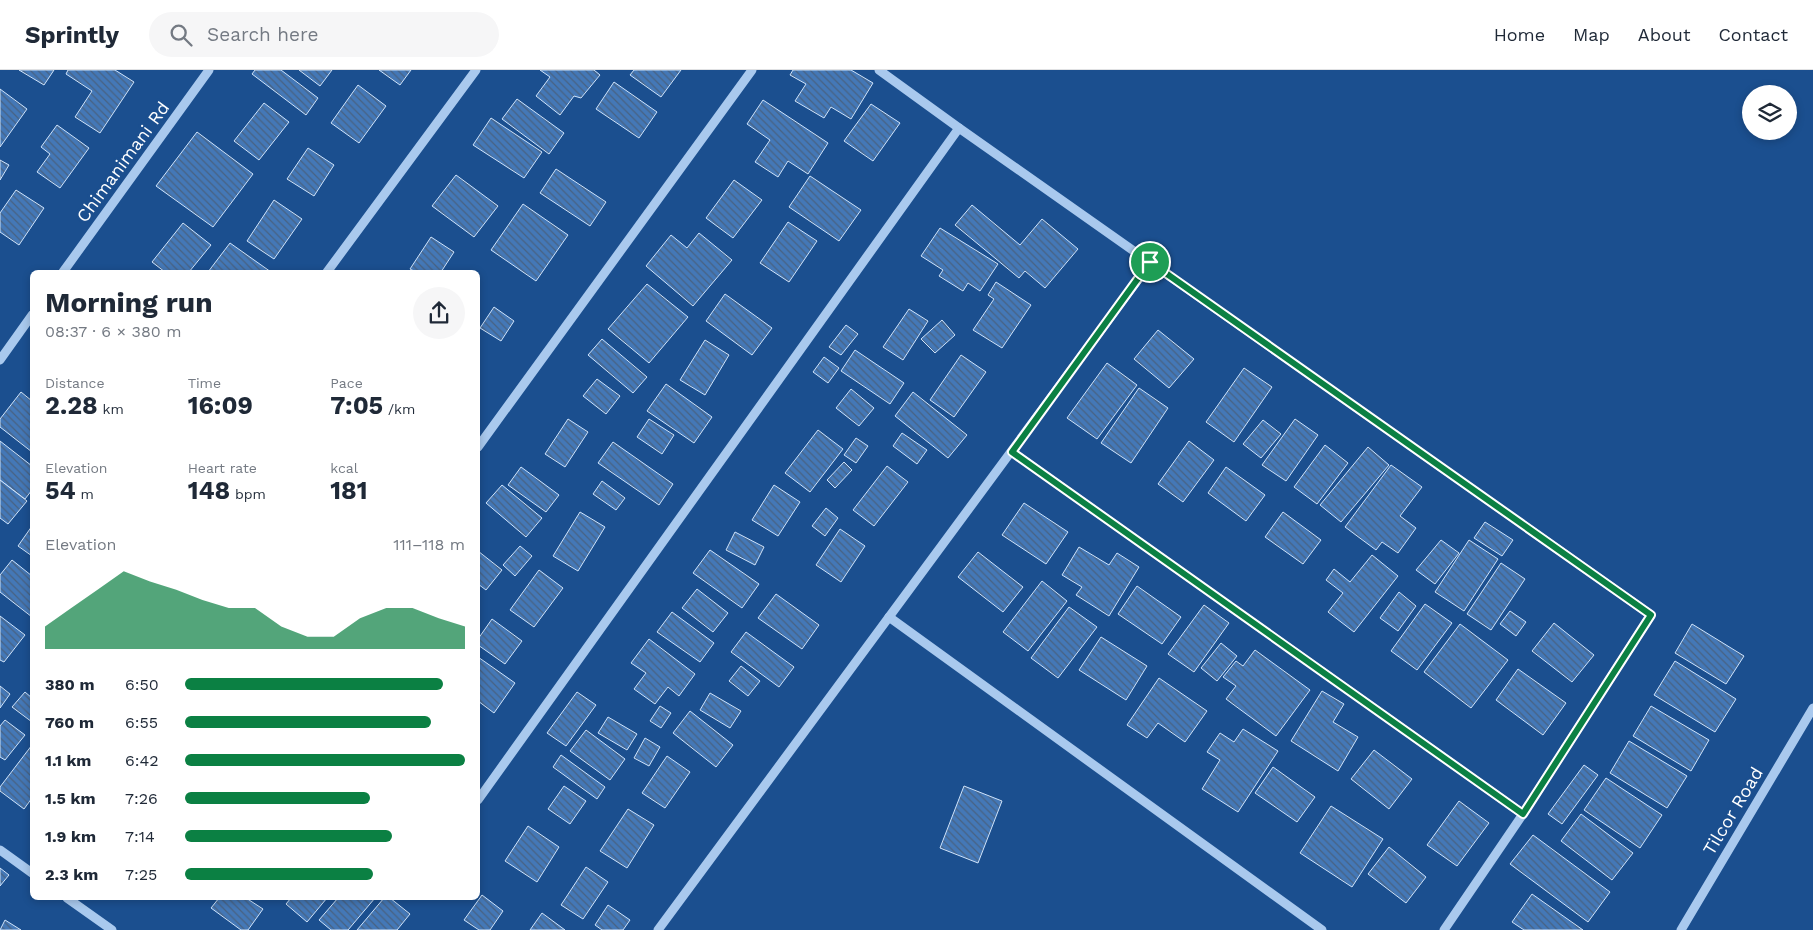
<!DOCTYPE html>
<html lang="en">
<head>
<meta charset="utf-8">
<style>
	:root { --surface:#fff; --page:#f6f6f7; --text:#1f2937; --muted:#747a83; --line:#e0e1e3; --accent:#0b8043 }
	body { margin:0; font-family:"Work Sans",sans-serif; background:var(--page); color:var(--text); height:100vh; display:flex; flex-direction:column; font-size:19px; white-space:nowrap }
	* { box-sizing:border-box; margin:0 }
	p { font-size:16px; color:var(--muted) }
	.icon { flex:none; width:28px; height:28px; fill:none; stroke:currentColor; stroke-width:2; stroke-linecap:round; stroke-linejoin:round }
	.map { position:relative; flex:1; overflow:hidden }
	.side { position:absolute; left:30px; top:200px; width:450px; height:630px; display:flex; flex-direction:column; background:var(--surface); border-radius:8px; box-shadow:0 2px 8px #0003 }
	.side>* { flex:none }
	.tools { position:absolute; left:1742px; top:15px; display:grid; gap:10px }
	.tools a { display:grid; place-items:center; width:55px; height:55px; border-radius:50%; background:var(--surface); box-shadow:0 2px 8px #0003; font-size:25px }
	.pin { position:absolute; display:grid; place-items:center; width:42px; height:42px; color:#fff; margin:-21px; border:2px solid #fff; border-radius:50%; box-shadow:0 1px 5px #0007 }
	.round { display:grid; place-items:center; flex:none; width:52px; height:52px; border-radius:26px; background:var(--page) }
	.summary { display:flex; align-items:center; justify-content:space-between; height:85px; padding:0 15px }
	h1 { font-size:28px; font-weight:700; line-height:38px }
	.stats { display:grid; grid-template-columns:repeat(3,1fr); gap:8px; height:85px; padding:5px 15px }
	.stats div { display:grid; align-content:center }
	.stats b { font-size:25px; font-weight:700 }
	.stats small { font-size:14px; font-weight:400 }
	.stats p { font-size:14px }
	.chart { height:140px; padding:10px 15px }
	.chart p { display:flex; justify-content:space-between }
	.chart svg { width:100%; height:90px; margin-top:5px; fill:var(--accent); opacity:.7 }
	ul { padding:0 15px; list-style:none; font-size:16px }
	li { display:grid; grid-template-columns:80px 60px 1fr; align-items:center; height:38px }
	li i { height:12px; border-radius:6px; background:var(--accent) }
	header { display:flex; align-items:center; gap:30px; box-sizing:border-box; height:70px; padding:0 25px; background:var(--surface); border-bottom:1px solid var(--line) }
	header strong { font-size:24px }
	nav { display:flex; gap:28px; margin-inline-start:auto; font-size:18px }
	.search { width:350px; height:45px; background:var(--page); display:flex; align-items:center; gap:12px; box-sizing:border-box; padding:0 18px; border-radius:28px; color:var(--muted); font-size:19px }
	.map>svg:first-child { display:block }
	.building { fill:url(#building-back-hatch); stroke:#cfe3fa }
	.lines { fill:none; stroke-linecap:round; stroke-linejoin:round }
	.minor { stroke:#a9c9ee; stroke-width:9 }
	.route-casing { stroke:#fff; stroke-width:10 }
	.route { stroke:#0b8043; stroke-width:6 }
	.labels { text-anchor:middle; stroke-width:5; stroke-linejoin:round; paint-order:stroke }
	.street-label { font-size:18px; fill:#fff; stroke:#1b4f8f }
</style>
</head>
<body>
<header>
<strong>Sprintly</strong>
<div class="search"><svg class="icon" aria-label="search" viewBox="0 0 24 24"><circle cx="10" cy="10" r="6"/><path d="M15 15l6 6"/></svg>Search here</div>
<nav><a>Home</a><a>Map</a><a>About</a><a>Contact</a></nav>
</header>
<div class="map">
<svg width="1813" height="860" viewBox="0 0 1813 860">
	<defs>
		<pattern id="building-back-hatch" width="6" height="6" patternUnits="userSpaceOnUse" patternTransform="scale(1.25)"><rect width="6" height="6" fill="#4478b7"/><path d="M-1 5l2 2M0 0l6 6M5-1l2 2" fill="none" stroke="#486282"/></pattern>
	</defs>
	<rect width="100%" height="100%" fill="#1b4f8f"/>
	<g class="building">
		<path d="M19 0H54L44 15Z"/>
		<path d="M68 0H115L134 12 100 63 75 47 92 21 66 4Z"/>
		<path d="M255 0H281L318 28 306 45 252 4Z"/>
		<path d="M299 0H332L320 16Z"/>
		<path d="M379 0H411L400 15Z"/>
		<path d="M540 0H594L600 5 581 28 574 26 560 45 536 26 550 7Z"/>
		<path d="M634 0H681L661 27 630 5Z"/>
		<path d="M793 0H851L873 13 851 49 831 37 824 48 795 31 806 14 790 5Z"/>
		<path d="M614 12 657 42 639 68 596 39Z"/>
		<path d="M358 15 386 36 359 73 331 53Z"/>
		<path d="M0 19 27 39 0 77Z"/>
		<path d="M517 29 564 63 549 84 502 49Z"/>
		<path d="M763 30 828 73 808 104 788 91 778 107 755 92 770 70 747 54Z"/>
		<path d="M264 33 289 52 259 90 234 71Z"/>
		<path d="M871 34 900 53 873 91 844 71Z"/>
		<path d="M491 48 542 82 524 108 473 75Z"/>
		<path d="M57 55 89 78 60 118 37 102 50 84 41 77Z"/>
		<path d="M197 62 253 104 213 157 156 116Z"/>
		<path d="M308 78 334 95 314 126 287 109Z"/>
		<path d="M0 90 9 95 0 110Z"/>
		<path d="M556 99 606 132 590 156 540 123Z"/>
		<path d="M456 105 498 136 474 167 432 136Z"/>
		<path d="M810 106 861 140 839 171 789 137Z"/>
		<path d="M734 110 762 130 733 168 706 148Z"/>
		<path d="M16 120 44 138 19 175 0 162V143Z"/>
		<path d="M274 130 302 149 274 189 247 171Z"/>
		<path d="M523 134 568 165 536 211 491 180Z"/>
		<path d="M972 135 1020 175 1042 149 1078 179 1045 218 1025 201 1019 208 955 155Z"/>
		<path d="M788 152 817 171 789 212 760 193Z"/>
		<path d="M183 153 211 175 189 202H165L152 192Z"/>
		<path d="M940 158 998 194 980 221 968 213 963 221 939 206 943 200 921 186Z"/>
		<path d="M699 163 732 190 693 236 646 196 671 165 687 178Z"/>
		<path d="M431 167 454 182 441 202H416L410 199Z"/>
		<path d="M230 173 271 202H208Z"/>
		<path d="M996 212 1031 235 1002 278 973 260 994 229 988 225Z"/>
		<path d="M647 214 688 247 649 293 608 259Z"/>
		<path d="M725 224 772 258 752 285 706 251Z"/>
		<path d="M494 237 514 251 501 271 480 258Z"/>
		<path d="M909 239 928 251 903 290 883 277Z"/>
		<path d="M942 250 955 265 935 283 921 269Z"/>
		<path d="M846 255 858 264 841 285 829 277Z"/>
		<path d="M1158 260 1194 289 1169 318 1134 289Z"/>
		<path d="M602 269 647 307 633 323 588 285Z"/>
		<path d="M705 270 729 285 705 325 680 310Z"/>
		<path d="M855 280 904 313 890 334 841 301Z"/>
		<path d="M961 285 986 302 954 347 930 330Z"/>
		<path d="M824 287 839 298 828 313 813 302Z"/>
		<path d="M1107 293 1137 315 1097 369 1067 348Z"/>
		<path d="M1244 298 1272 317 1234 372 1206 352Z"/>
		<path d="M597 309 620 326 606 344 583 326Z"/>
		<path d="M666 314 712 347 694 373 647 341Z"/>
		<path d="M1139 318 1168 338 1131 393 1101 373Z"/>
		<path d="M851 319 874 338 859 356 836 338Z"/>
		<path d="M21 322 32 331V382L0 357V349Z"/>
		<path d="M913 322 967 365 948 388 895 346Z"/>
		<path d="M568 349 588 362 565 397 545 384Z"/>
		<path d="M649 349 674 365 662 384 637 367Z"/>
		<path d="M1295 349 1318 365 1286 411 1262 395Z"/>
		<path d="M1263 350 1281 364 1261 388 1243 374Z"/>
		<path d="M818 360 843 379 810 422 785 403Z"/>
		<path d="M902 363 927 380 917 394 893 376Z"/>
		<path d="M856 368 868 376 856 393 844 385Z"/>
		<path d="M0 371 32 396V420L25 429 0 410Z"/>
		<path d="M1189 371 1214 390 1183 432 1158 414Z"/>
		<path d="M613 372 673 414 659 435 598 393Z"/>
		<path d="M1325 375 1348 393 1317 434 1294 417Z"/>
		<path d="M1368 377 1389 395 1341 452 1320 435Z"/>
		<path d="M844 392 852 400 835 418 827 410Z"/>
		<path d="M1391 395 1422 417 1400 446 1416 458 1398 483 1382 472 1376 480 1345 457Z"/>
		<path d="M887 396 908 412 874 456 853 440Z"/>
		<path d="M521 397 559 425 546 442 508 415Z"/>
		<path d="M1226 397 1265 425 1246 451 1208 423Z"/>
		<path d="M0 410 27 431 8 454 0 448Z"/>
		<path d="M602 411 625 428 616 440 593 424Z"/>
		<path d="M502 415 542 448 526 467 486 433Z"/>
		<path d="M774 415 800 432 778 466 752 450Z"/>
		<path d="M1024 433 1068 462 1046 494 1002 465Z"/>
		<path d="M826 438 838 448 825 466 812 456Z"/>
		<path d="M580 442 605 457 578 501 553 486Z"/>
		<path d="M1283 442 1321 470 1303 494 1265 467Z"/>
		<path d="M1485 452 1513 470 1502 486 1474 468Z"/>
		<path d="M32 456V486L18 476Z"/>
		<path d="M840 459 865 476 841 512 816 495Z"/>
		<path d="M735 462 764 477 755 495 726 480Z"/>
		<path d="M1441 470 1459 483 1435 514 1416 500Z"/>
		<path d="M1469 470 1498 489 1464 541 1435 522Z"/>
		<path d="M520 476 532 486 515 506 503 495Z"/>
		<path d="M1079 477 1109 495 1117 483 1139 497 1109 546 1076 525 1082 517 1062 505Z"/>
		<path d="M710 480 759 514 742 538 693 503Z"/>
		<path d="M478 481 502 500 486 520 478 514Z"/>
		<path d="M978 482 1023 517 1003 542 958 507Z"/>
		<path d="M1372 485 1398 506 1354 562 1328 542 1343 523 1326 510 1334 499 1350 512Z"/>
		<path d="M12 490 32 506V547L0 522V505Z"/>
		<path d="M1501 493 1525 509 1491 560 1467 544Z"/>
		<path d="M539 500 563 518 534 557 510 540Z"/>
		<path d="M1042 511 1067 531 1028 581 1003 562Z"/>
		<path d="M1137 516 1181 547 1162 574 1118 544Z"/>
		<path d="M697 519 728 543 713 562 682 538Z"/>
		<path d="M1399 522 1416 536 1398 561 1380 548Z"/>
		<path d="M776 524 819 555 802 579 758 548Z"/>
		<path d="M1425 534 1452 553 1417 600 1391 581Z"/>
		<path d="M1204 535 1229 553 1194 602 1168 584Z"/>
		<path d="M1069 537 1097 557 1058 608 1031 588Z"/>
		<path d="M1510 541 1526 552 1516 566 1500 554Z"/>
		<path d="M672 542 714 573 700 592 657 562Z"/>
		<path d="M0 546 25 565 4 592 0 590Z"/>
		<path d="M492 549 522 571 505 594 478 575V569Z"/>
		<path d="M1554 553 1594 585 1572 612 1532 581Z"/>
		<path d="M1460 554 1508 590 1471 638 1424 602Z"/>
		<path d="M1692 554 1744 586 1726 614 1675 583Z"/>
		<path d="M746 562 794 597 779 617 731 582Z"/>
		<path d="M1101 567 1147 596 1126 630 1079 600Z"/>
		<path d="M649 569 695 604 679 626 668 617 655 634 634 619 646 603 631 593Z"/>
		<path d="M1221 573 1237 586 1217 611 1201 598Z"/>
		<path d="M1255 580 1310 620 1276 666 1226 629 1236 616 1223 607 1236 591 1243 596Z"/>
		<path d="M478 587 515 613 494 643 478 631Z"/>
		<path d="M1675 591 1736 629 1715 662 1654 625Z"/>
		<path d="M741 596 760 611 748 626 729 611Z"/>
		<path d="M1518 599 1566 633 1543 665 1496 630Z"/>
		<path d="M1159 608 1207 641 1185 672 1158 653 1147 668 1127 655Z"/>
		<path d="M0 616 10 624 0 638Z"/>
		<path d="M1322 621 1344 634 1333 652 1358 667 1338 701 1291 671Z"/>
		<path d="M25 622 32 628V652L12 637Z"/>
		<path d="M577 622 596 635 566 676 547 663Z"/>
		<path d="M710 623 741 641 730 658 700 640Z"/>
		<path d="M660 636 671 643 661 658 650 651Z"/>
		<path d="M1651 636 1709 670 1691 701 1633 666Z"/>
		<path d="M690 641 733 675 716 697 673 663Z"/>
		<path d="M608 647 637 664 627 680 598 663Z"/>
		<path d="M5 650 25 665 5 690 0 687V656Z"/>
		<path d="M1243 659 1278 681 1238 742 1202 719 1220 690 1207 682 1220 663 1234 672Z"/>
		<path d="M586 660 625 689 610 710 570 681Z"/>
		<path d="M645 668 660 677 649 696 634 688Z"/>
		<path d="M1629 671 1687 706 1667 738 1610 703Z"/>
		<path d="M32 675V728L24 739 0 721V717Z"/>
		<path d="M1374 680 1412 709 1389 739 1351 709Z"/>
		<path d="M561 685 605 717 597 729 553 697Z"/>
		<path d="M667 686 690 702 665 738 642 723Z"/>
		<path d="M1584 695 1598 705 1562 754 1548 744Z"/>
		<path d="M1273 697 1315 727 1297 752 1255 723Z"/>
		<path d="M1606 708 1662 745 1640 778 1584 740Z"/>
		<path d="M564 716 586 731 570 754 548 739Z"/>
		<path d="M964 716 1002 731 978 793 940 778Z"/>
		<path d="M1459 731 1489 753 1457 796 1427 775Z"/>
		<path d="M1331 736 1383 769 1352 817 1300 783Z"/>
		<path d="M628 739 654 755 627 798 600 781Z"/>
		<path d="M1581 744 1633 783 1612 810 1561 771Z"/>
		<path d="M528 756 559 777 537 812 505 791Z"/>
		<path d="M1533 765 1610 822 1588 852 1510 794Z"/>
		<path d="M1389 777 1426 807 1406 833 1368 804Z"/>
		<path d="M586 797 608 812 583 849 561 835Z"/>
		<path d="M0 798 9 805 0 816Z"/>
		<path d="M1532 824 1583 860H1524L1512 852Z"/>
		<path d="M482 825 503 841 490 860H479L464 850Z"/>
		<path d="M219 828H246L263 839 248 860H241L211 838Z"/>
		<path d="M291 828H327L307 852 286 834Z"/>
		<path d="M338 828H375L348 860H331L319 850Z"/>
		<path d="M384 828H390L410 844 397 860H357Z"/>
		<path d="M608 835 630 850 623 860H602L595 855Z"/>
		<path d="M542 843 565 860H530Z"/>
		<path d="M5 850 21 860H0Z"/>
	</g>
	<g class="lines">
		<g class="minor">
			<path d="M879 0 959 58 1651 545 1523 744 1444 860"/>
			<path d="M63 202 209 0"/>
			<path d="M327 202 476 0"/>
			<path d="M0 290 32 245"/>
			<path d="M478 377 752 0"/>
			<path d="M1012 382 1523 744"/>
			<path d="M889 547 1322 860"/>
			<path d="M478 730 959 58"/>
			<path d="M0 780 32 803"/>
			<path d="M67 828 112 860"/>
			<path d="M658 860 1151 192"/>
			<path d="M1681 860 1813 638"/>
		</g>
	</g>
	<g class="lines">
		<g class="route-casing">
			<path id="route" d="M1150 192 1651 545 1523 744 1012 382Z"/>
		</g>
		<use href="#route" class="route"/>
	</g>
	<g class="labels">
		<g class="street-label">
			<text transform="translate(123 92) rotate(-54)" y="6">Chimanimani Rd</text>
			<text transform="translate(1733 741) rotate(-59)" y="6">Tilcor Road</text>
		</g>
	</g>
</svg>
<div class="tools">
<a><svg class="icon" aria-label="layers" viewBox="0 0 24 24"><path d="M12 4l9 5-9 5-9-5zM3 14l9 5 9-5"/></svg></a>
</div>
<div class="pin" style="left:1150px;top:192px;background:#1e9e55"><svg class="icon" aria-label="arrive" viewBox="0 0 24 24"><path d="M6 21V4h12l-3 4 3 4H6"/></svg></div>
<section class="side">
<div class="summary"><div><h1>Morning run</h1><p>08:37 · 6 × 380 m</p></div><a class="round"><svg class="icon" aria-label="share" viewBox="0 0 24 24"><path d="M12 15V3M7 8l5-5 5 5M5 13v7h14v-7"/></svg></a></div>
<div class="stats">
<div><p>Distance</p><b>2.28<small> km</small></b></div>
<div><p>Time</p><b>16:09</b></div>
<div><p>Pace</p><b>7:05<small> /km</small></b></div>
</div>
<div class="stats">
<div><p>Elevation</p><b>54<small> m</small></b></div>
<div><p>Heart rate</p><b>148<small> bpm</small></b></div>
<div><p>kcal</p><b>181</b></div>
</div>
<div class="chart"><p><span>Elevation</span>111–118 m</p>
<svg viewBox="0 0 160 44" preserveAspectRatio="none"><path d="M0 44V33L10 24L20 15L30 6L40 11L50 15L60 20L70 24L80 24L90 33L100 38L110 38L120 29L130 24L140 24L150 29L160 33V44z"/></svg>
</div>
<ul>
<li><b>380 m</b>6:50<i style="width:92%"></i></li>
<li><b>760 m</b>6:55<i style="width:88%"></i></li>
<li><b>1.1 km</b>6:42<i style="width:100%"></i></li>
<li><b>1.5 km</b>7:26<i style="width:66%"></i></li>
<li><b>1.9 km</b>7:14<i style="width:74%"></i></li>
<li><b>2.3 km</b>7:25<i style="width:67%"></i></li>
</ul>
</section>
</div>
</body>
</html>
